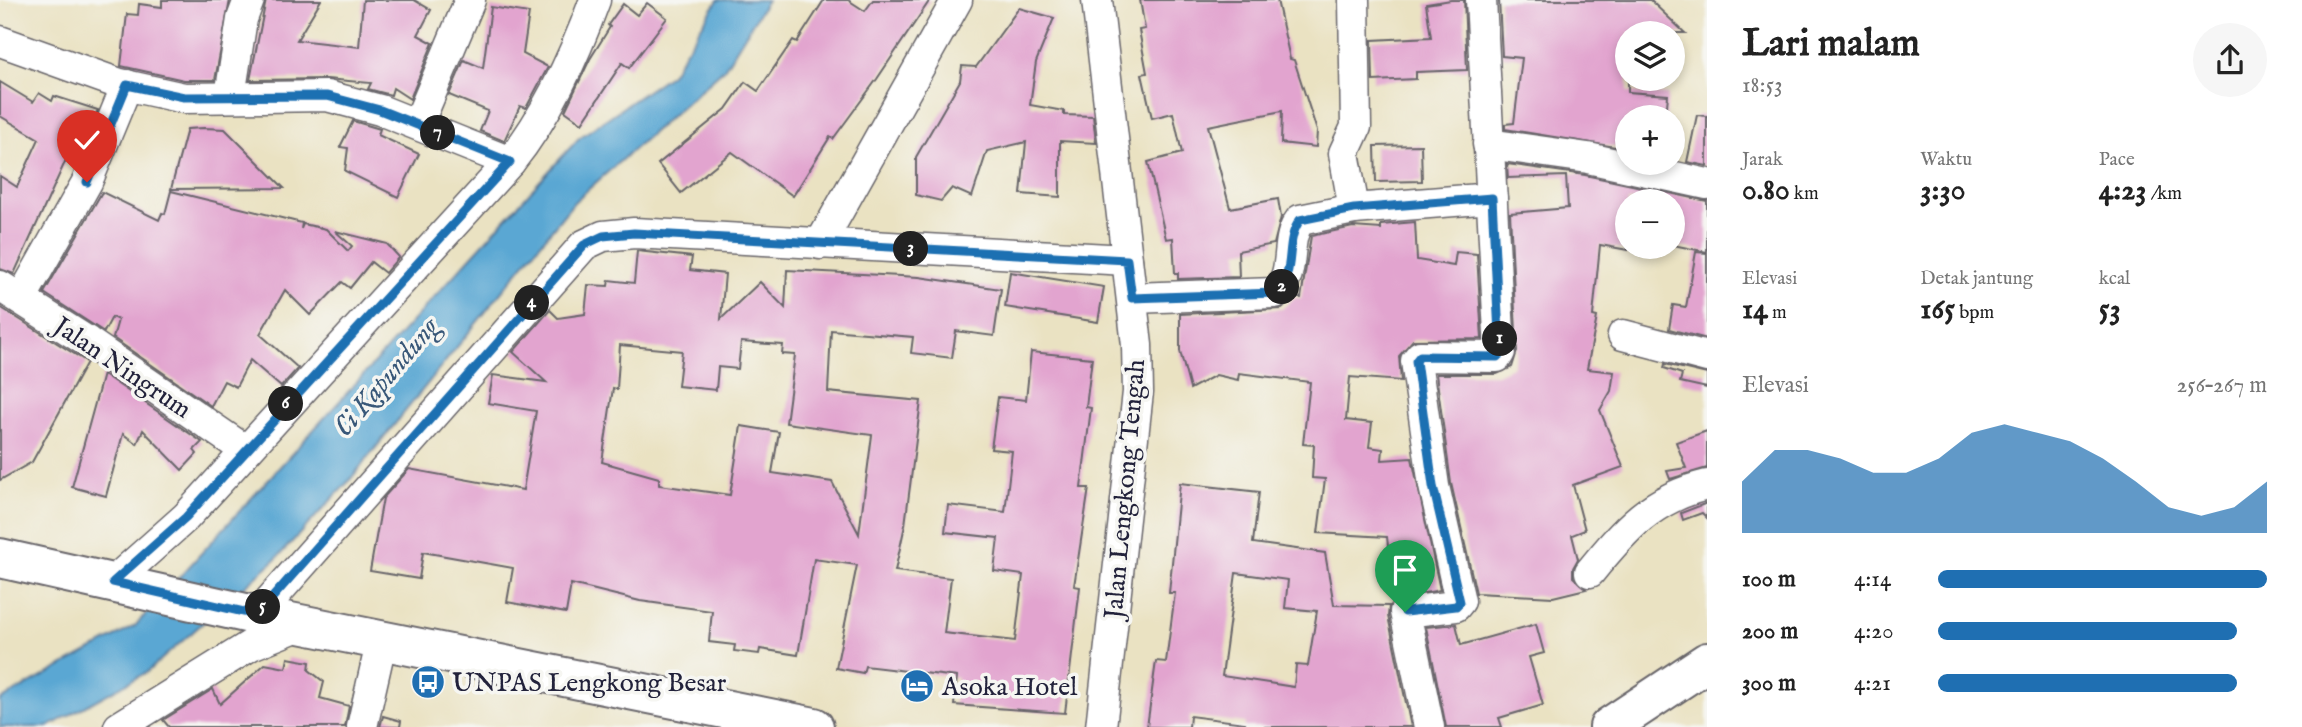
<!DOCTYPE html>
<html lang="id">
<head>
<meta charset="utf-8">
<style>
	:root { --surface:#fff; --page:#f6f6f6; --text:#222; --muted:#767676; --accent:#1f6fb2 }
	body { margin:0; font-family:"IM FELL English",serif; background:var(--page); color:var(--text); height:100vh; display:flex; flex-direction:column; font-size:26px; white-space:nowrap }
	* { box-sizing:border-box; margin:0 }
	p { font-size:23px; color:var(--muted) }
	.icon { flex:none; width:38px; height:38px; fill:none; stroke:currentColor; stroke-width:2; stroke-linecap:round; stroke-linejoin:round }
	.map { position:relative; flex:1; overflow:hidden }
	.panel { display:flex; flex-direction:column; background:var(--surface); width:595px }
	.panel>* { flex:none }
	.fabs { position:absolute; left:1615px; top:21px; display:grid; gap:14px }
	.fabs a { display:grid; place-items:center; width:70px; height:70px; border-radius:50%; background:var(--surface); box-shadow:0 4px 10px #0003; font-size:35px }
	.pin { position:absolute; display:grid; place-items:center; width:60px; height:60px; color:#fff; margin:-72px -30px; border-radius:50% 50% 50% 0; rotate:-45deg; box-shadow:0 0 7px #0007 }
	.pin .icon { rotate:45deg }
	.km { position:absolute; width:35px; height:35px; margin:-18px; border-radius:50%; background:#222; color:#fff; font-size:19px; line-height:35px; text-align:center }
	.round { display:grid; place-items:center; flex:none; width:74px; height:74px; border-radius:37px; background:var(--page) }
	.overview { display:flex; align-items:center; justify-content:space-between; height:119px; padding:0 35px }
	h1 { font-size:38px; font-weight:700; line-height:52px }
	.figures { display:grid; grid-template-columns:repeat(3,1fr); gap:10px; height:119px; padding:7px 35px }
	.figures div { display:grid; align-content:center }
	.figures b { font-size:30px; font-weight:700 }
	.figures small { font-size:19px; font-weight:400 }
	.figures p { font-size:19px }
	.chart { height:196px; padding:14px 35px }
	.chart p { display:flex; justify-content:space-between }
	.chart svg { width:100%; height:126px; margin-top:7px; fill:var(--accent); opacity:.7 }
	ul { padding:0 35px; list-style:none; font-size:23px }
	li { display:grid; grid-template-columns:112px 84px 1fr; align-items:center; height:52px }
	li i { height:18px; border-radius:9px; background:var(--accent) }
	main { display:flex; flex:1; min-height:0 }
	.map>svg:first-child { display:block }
	.water { fill:#5aa7d3; stroke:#3e6487; stroke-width:2 }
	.building { fill:#e2a4cf; fill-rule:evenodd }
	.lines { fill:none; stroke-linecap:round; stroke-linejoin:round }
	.minor-casing { stroke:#68656a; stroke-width:33 }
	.tertiary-casing { stroke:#68656a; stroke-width:42 }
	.minor { stroke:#fff; stroke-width:30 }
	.tertiary { stroke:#fff; stroke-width:38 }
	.route-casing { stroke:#fff; stroke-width:14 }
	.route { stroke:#1f6fb2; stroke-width:9 }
	.labels { text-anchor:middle; stroke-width:7; stroke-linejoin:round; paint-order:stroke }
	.street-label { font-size:26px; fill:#22223b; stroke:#f6f6f2 }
	.poi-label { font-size:26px; fill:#22223b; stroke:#f6f6f2; text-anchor:start }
	.water-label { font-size:28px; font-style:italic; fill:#385778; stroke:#f6f6f2 }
</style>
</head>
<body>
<main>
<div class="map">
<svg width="1707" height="727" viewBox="0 0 1707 727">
	<rect width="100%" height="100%" fill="#f6f6f2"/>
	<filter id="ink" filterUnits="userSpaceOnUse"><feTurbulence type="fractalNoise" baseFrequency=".0143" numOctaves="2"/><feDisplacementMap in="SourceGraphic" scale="14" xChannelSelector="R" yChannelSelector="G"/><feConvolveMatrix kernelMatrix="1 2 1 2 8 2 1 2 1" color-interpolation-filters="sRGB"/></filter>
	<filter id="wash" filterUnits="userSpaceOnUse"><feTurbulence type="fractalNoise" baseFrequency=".00686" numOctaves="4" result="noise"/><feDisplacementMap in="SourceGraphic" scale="28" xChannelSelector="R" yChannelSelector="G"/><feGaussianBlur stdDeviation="1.57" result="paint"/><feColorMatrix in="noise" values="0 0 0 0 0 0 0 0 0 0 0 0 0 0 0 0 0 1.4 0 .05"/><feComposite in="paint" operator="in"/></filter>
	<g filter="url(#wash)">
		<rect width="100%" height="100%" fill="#eae2c2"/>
		<path class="water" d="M718 0H767L724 69 574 202 349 481 276 559 147 672 48 727H0V700L135 626 579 138 671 74Z"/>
		<g id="blocks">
			<g class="building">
				<path d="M162 0H230L215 80H184L121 66 127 14 138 15 139 4 162 7Z"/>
				<path d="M266 0H321L297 40 359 47 363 0H414L431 10 418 35 433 43 410 99 393 88 391 95 368 89 371 83 327 79 250 80Z"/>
				<path d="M824 0H848L865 11 873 0H930L877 79 833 139 830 137 793 196 732 152 681 193 658 164 726 109 745 82 758 91 793 40 797 42Z"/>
				<path d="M1140 0H1277L1290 59 1294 60 1317 131 1316 147 1281 143 1282 111 1208 126 1230 208 1278 199 1281 217 1274 244 1238 251 1239 277 1178 279V273H1175L1173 238 1166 239 1148 162 1182 153 1173 113 1152 118 1142 74 1147 73 1139 30 1145 29Z"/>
				<path d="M1451 0H1464L1467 70 1416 72V79L1373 81 1372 40 1431 37 1426 4Z"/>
				<path d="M1499 0H1650L1685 33H1628V92L1668 95 1666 117H1628V149L1505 129V124L1514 123 1522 58 1502 56Z"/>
				<path d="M647 3 667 18 629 68 622 63 582 123 565 111 590 59 610 27 608 25 623 4 637 15Z"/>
				<path d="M491 7 529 13 523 54 548 67 526 108 520 106 504 141 480 131 488 111 449 95 464 60 483 68Z"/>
				<path d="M1019 8 1054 18 1036 62 1030 105 1064 111V115L1093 116 1096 143 1060 141V197L1021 194 1026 142 987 151 972 197 952 188 941 201 916 195V157L960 81 962 66 976 67Z"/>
				<path d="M0 82 33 102 39 93 52 101 54 96 98 110 84 143 75 140 14 274 0 269V176L17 187 39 139 0 116Z"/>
				<path d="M1697 115 1707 116V166L1687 162Z"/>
				<path d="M353 121 380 129 378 135 419 154 398 197 345 171 348 148 340 147Z"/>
				<path d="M204 128 225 129 284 188 171 189 187 129Z"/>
				<path d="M1421 145 1422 181 1376 182 1375 146Z"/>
				<path d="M1507 164 1585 175 1707 201V252L1673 245V201H1628V250L1600 245 1593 316 1597 317 1587 369 1614 372 1611 391 1600 410 1623 467 1573 485 1585 530 1572 535 1578 559 1573 568V577L1586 589 1553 597 1476 593 1451 483 1436 374H1497L1512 367 1517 351 1510 213 1568 208 1566 176 1508 178Z"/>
				<path d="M171 191 302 223 301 229 303 224 326 229 348 251 352 246 335 231 387 244 399 257 385 273 371 262 350 288 342 282 310 315 285 290 260 334 298 368 281 387 250 360 236 387 224 381 211 406 113 338 118 320 112 317 104 332 44 293 102 192 159 220 162 213 165 214Z"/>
				<path d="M1415 222 1417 260 1454 266 1456 252 1477 254 1482 339 1413 340 1399 356 1401 381 1350 377 1346 420 1372 423 1369 447 1383 449 1382 460 1412 458 1440 590 1394 599 1387 537 1318 533 1325 479 1312 478 1314 445 1303 444 1310 382 1239 373 1238 380 1216 375 1190 389 1180 351V314L1282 309 1294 298H1301L1311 236 1353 227 1381 229V225Z"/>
				<path d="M637 251 692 257 690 270 725 274 721 319 760 282 785 308 787 270 919 277 1001 289 994 336 956 331 952 358 911 353 913 337 831 330 828 392 921 401 905 525 895 571 951 578 944 633 1015 641 1023 575 994 571 998 538 945 532 948 505 1005 512 1012 451 991 449 998 397 1026 400 1031 352 1092 358 1086 407 1091 408 1081 488H1089L1074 586 1080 587 1065 713 954 705 957 677 865 666 863 673 836 668 857 565 814 559 798 655 760 649 759 654 734 651 735 645 709 642 712 611 640 601 571 584 566 613 507 602 513 568 423 552 419 579 370 571 383 498 409 469 523 490 536 411 488 403 493 375 546 382 513 352 550 310 558 318 585 314 588 285 608 286 609 280 634 283ZM741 342 783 345 782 354 795 355 786 423 872 435 859 534 832 482 772 473 779 432 741 426 730 495 659 485V478L602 462 613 388 617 389 620 345 682 351 678 386 716 390 718 367 738 369Z"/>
				<path d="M1696 252 1707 253V339L1669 329 1673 305 1686 307Z"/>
				<path d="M1010 272 1104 287 1098 322 1005 307Z"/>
				<path d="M0 307 87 362 32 462 0 480Z"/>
				<path d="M1665 364 1707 374V388L1680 382 1682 374 1664 368Z"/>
				<path d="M103 374 202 442 194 450 197 454 182 470 143 430 137 444 123 434 106 496 72 487Z"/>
				<path d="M1707 431V468L1670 479 1667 471 1686 468 1676 442Z"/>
				<path d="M1180 483 1259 492 1253 543 1325 553 1334 605 1389 606 1388 616 1411 727H1244L1245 723 1190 716 1189 727H1147L1156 661 1166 662 1175 593H1169ZM1236 573 1288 580 1285 608 1317 611 1308 666 1296 665 1294 687 1222 676Z"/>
				<path d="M1707 503V518L1702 513 1683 520 1681 513Z"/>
				<path d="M1456 624 1461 645 1536 624 1544 653 1529 657 1543 705 1499 718 1502 727H1446L1426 627Z"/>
				<path d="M288 658 310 662 309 670 324 682 320 698 349 706 345 727H169L163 720 213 689 220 704 265 664 286 668Z"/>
				<path d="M383 716 401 721 400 727H380Z"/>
			</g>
		</g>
	</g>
	<g filter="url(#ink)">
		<use href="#blocks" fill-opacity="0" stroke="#68656a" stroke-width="2"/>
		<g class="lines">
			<g class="minor-casing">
				<g id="minor">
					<path d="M1097 0 1137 345 1138 392 1101 727"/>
					<path d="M0 41 120 84 184 98 327 96 380 110 510 162"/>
					<path d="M230 96 242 19 249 0"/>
					<path d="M418 124 470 0"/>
					<path d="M1488 144 1588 158 1707 184"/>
					<path d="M1354 209 1492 198"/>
					<path d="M820 244 957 0"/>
					<path d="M0 286 88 342 245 450"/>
					<path d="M1132 298 1275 293C1298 273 1283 242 1300 220L1354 209 1344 153 1356 127 1354 0"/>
					<path d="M21 299 87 182 127 85"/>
					<path d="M1623 335 1707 357"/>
					<path d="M1590 572C1625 529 1652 498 1707 485"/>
					<path d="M113 582 186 517 510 162C548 115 574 57 595 0"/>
					<path d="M257 615 584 245 603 236 634 233 1127 260"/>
					<path d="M119 727 251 645 303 624"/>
					<path d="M362 727 382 639"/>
					<path d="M1429 727 1405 612 1456 606 1460 601 1434 486 1416 361 1420 356 1497 357 1500 352 1481 0"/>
				</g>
			</g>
			<g class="tertiary-casing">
				<g id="tertiary">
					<path d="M0 558 250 614 814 727"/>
					<path d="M1609 727 1707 662"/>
				</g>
			</g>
			<use href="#minor" class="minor"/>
			<use href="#tertiary" class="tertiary"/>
		</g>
	</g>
	<g class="lines" filter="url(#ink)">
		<g class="route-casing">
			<path id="route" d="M87 182 127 85 184 97 327 96 380 110 510 162 186 517 113 582 257 615 584 245 603 236 634 233 1127 260 1132 298 1275 293C1298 273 1283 243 1300 220L1354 209 1492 198 1500 354 1497 357 1420 356 1416 361 1433 486 1460 602 1456 606 1405 612"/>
		</g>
		<use href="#route" class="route"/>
	</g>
	<defs>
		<g id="bus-disc" transform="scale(1.75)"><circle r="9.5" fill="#1f6fb2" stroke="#f6f6f2"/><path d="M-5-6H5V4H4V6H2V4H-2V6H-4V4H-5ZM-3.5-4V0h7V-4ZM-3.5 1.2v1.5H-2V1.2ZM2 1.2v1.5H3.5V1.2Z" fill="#fff"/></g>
		<g id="hotel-disc" transform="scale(1.75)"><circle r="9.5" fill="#1f6fb2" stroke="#f6f6f2"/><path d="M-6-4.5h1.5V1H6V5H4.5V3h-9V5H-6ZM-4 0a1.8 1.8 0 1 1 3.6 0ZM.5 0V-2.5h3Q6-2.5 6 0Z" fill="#fff"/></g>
	</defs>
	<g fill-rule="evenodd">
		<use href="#bus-disc" x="428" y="682"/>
		<use href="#hotel-disc" x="917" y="686"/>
	</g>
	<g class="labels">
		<g class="street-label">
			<text transform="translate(123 367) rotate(34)" y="9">Jalan Ningrum</text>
			<text transform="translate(1124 489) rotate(-85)" y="9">Jalan Lengkong Tengah</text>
		</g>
		<g class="poi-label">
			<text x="452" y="691">UNPAS Lengkong Besar</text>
			<text x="942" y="695">Asoka Hotel</text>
		</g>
		<g class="water-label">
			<text transform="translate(385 376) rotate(-50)" y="10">Ci Kapundung</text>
		</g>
	</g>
</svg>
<div class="fabs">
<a><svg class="icon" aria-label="layers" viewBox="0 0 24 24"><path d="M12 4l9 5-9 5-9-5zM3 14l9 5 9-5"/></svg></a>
<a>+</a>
<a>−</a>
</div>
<div class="pin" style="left:1405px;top:612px;background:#1e9e55"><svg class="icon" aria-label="arrive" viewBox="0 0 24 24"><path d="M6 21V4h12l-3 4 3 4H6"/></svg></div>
<div class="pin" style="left:87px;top:182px;background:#d93025"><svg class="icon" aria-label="check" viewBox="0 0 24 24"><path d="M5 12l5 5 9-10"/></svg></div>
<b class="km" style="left:1500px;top:339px">1</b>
<b class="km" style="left:1282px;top:287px">2</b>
<b class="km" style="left:911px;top:249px">3</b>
<b class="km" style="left:532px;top:303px">4</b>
<b class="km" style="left:263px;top:607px">5</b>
<b class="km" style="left:286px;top:404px">6</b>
<b class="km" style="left:438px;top:133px">7</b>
</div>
<section class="panel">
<div class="overview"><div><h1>Lari malam</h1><p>18:53</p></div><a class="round"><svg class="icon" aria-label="share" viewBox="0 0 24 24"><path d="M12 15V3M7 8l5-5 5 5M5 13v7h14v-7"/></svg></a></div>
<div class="figures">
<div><p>Jarak</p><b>0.80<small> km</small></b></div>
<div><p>Waktu</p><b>3:30</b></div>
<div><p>Pace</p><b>4:23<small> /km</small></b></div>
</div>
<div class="figures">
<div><p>Elevasi</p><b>14<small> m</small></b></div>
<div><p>Detak jantung</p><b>165<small> bpm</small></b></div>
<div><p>kcal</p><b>53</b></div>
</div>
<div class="chart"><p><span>Elevasi</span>256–267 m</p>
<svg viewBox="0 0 160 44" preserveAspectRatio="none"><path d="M0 44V26L10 15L20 15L30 18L40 23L50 23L60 18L70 9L80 6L90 9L100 12L110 18L120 26L130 35L140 38L150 35L160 26V44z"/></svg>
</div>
<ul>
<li><b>100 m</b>4:14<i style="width:100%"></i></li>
<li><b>200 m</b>4:20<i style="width:91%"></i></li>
<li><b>300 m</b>4:21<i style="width:91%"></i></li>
</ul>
</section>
</main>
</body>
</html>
